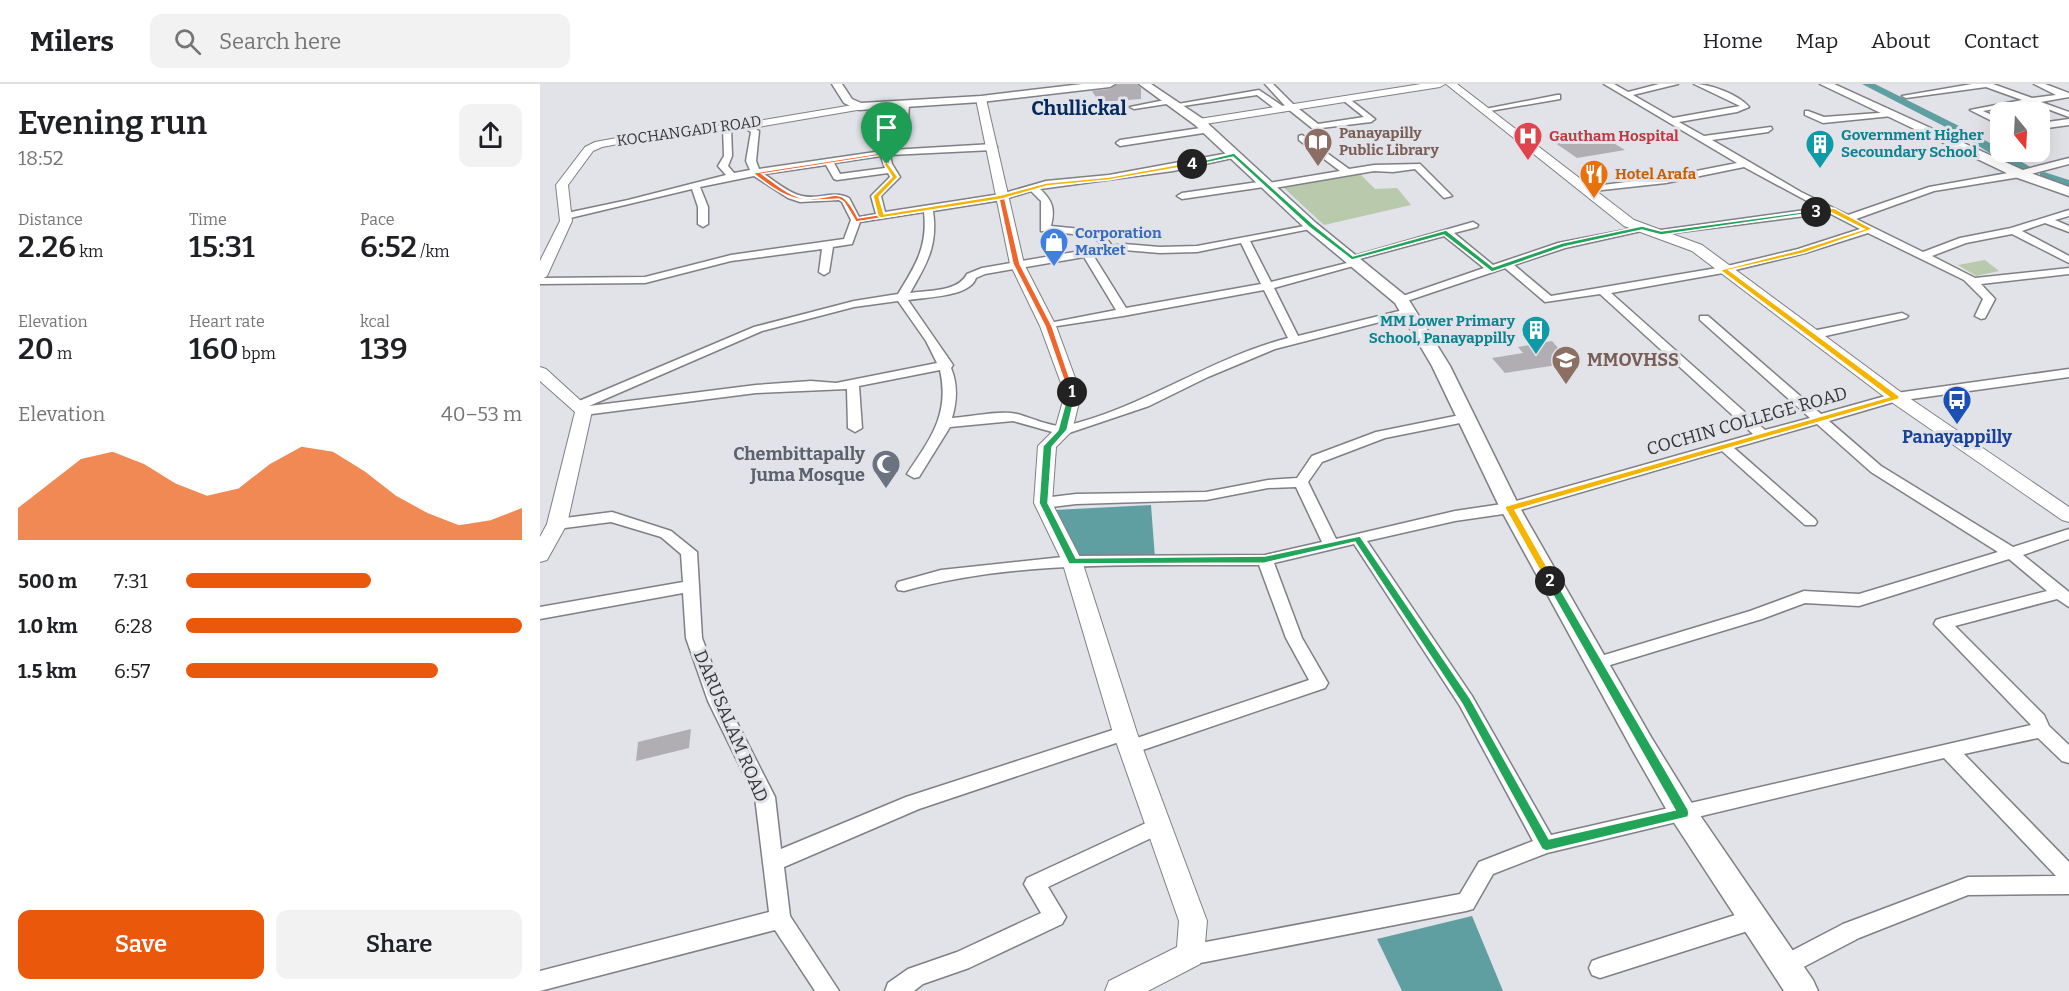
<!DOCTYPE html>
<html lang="en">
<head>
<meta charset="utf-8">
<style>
	:root { --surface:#fff; --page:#f2f2f2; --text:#202124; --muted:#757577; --line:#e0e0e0; --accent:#ea580c }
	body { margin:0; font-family:Bitter,serif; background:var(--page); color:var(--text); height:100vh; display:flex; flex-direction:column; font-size:22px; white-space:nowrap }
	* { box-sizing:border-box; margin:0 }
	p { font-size:20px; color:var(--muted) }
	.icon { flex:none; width:33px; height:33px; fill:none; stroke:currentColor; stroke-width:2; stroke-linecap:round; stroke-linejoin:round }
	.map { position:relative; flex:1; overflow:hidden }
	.details { display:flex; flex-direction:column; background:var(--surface); width:540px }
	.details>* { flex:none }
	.needle { width:39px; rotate:162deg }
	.buttons { position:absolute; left:1450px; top:18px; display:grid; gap:12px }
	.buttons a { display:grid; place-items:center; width:60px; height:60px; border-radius:12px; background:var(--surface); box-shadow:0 6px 24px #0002; font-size:30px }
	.pin { position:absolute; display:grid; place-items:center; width:51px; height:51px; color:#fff; margin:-62px -26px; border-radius:50% 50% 50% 0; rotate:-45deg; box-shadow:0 0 6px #0007 }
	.pin .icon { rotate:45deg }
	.km { position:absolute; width:30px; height:30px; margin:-15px; border-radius:50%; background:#222; color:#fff; font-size:16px; line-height:30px; text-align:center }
	.round { display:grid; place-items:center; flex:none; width:63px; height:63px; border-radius:12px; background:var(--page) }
	.overview { display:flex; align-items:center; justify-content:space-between; height:102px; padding:0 18px }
	h1 { font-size:33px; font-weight:600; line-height:45px }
	.figures { display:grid; grid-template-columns:repeat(3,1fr); gap:9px; height:102px; padding:6px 18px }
	.figures div { display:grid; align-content:center }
	.figures b { font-size:30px; font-weight:600 }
	.figures small { font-size:16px; font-weight:400 }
	.figures p { font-size:16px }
	.chart { height:168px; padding:12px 18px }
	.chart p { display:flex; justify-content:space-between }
	.chart svg { width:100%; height:108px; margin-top:6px; fill:var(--accent); opacity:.7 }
	.button { display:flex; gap:12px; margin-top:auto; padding:12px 18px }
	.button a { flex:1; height:69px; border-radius:12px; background:var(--accent); color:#fff; font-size:24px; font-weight:600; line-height:69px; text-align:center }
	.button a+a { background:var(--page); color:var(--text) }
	ul { padding:0 18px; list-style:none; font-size:20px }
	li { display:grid; grid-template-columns:96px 72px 1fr; align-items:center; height:45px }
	li i { height:15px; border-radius:8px; background:var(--accent) }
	header { display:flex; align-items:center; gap:36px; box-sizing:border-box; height:84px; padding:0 30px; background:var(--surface); border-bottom:2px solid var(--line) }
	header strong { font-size:28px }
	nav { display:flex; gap:33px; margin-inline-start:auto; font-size:21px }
	.search { width:420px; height:54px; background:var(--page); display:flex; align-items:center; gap:15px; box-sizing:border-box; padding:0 21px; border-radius:12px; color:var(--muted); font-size:22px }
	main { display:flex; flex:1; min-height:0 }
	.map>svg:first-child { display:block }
	.green { fill:#b9c9ab }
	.water { fill:#609fa1 }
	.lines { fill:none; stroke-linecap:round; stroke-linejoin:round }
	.canal { fill:#609fa1; fill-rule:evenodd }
	.building { fill:#b0aeb3 }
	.minor-casing { stroke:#7f7f85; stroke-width:3 }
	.tertiary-casing { stroke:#7f7f85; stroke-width:2 }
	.secondary-casing { stroke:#7f7f85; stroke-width:3 }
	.minor { fill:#fff; fill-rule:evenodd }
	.tertiary { fill:#fff; fill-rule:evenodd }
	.secondary { fill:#fff; fill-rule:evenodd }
	.split-1 { fill:#f0652b; stroke:#fff; stroke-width:1.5 }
	.split-2 { fill:#22a559; stroke:#fff; stroke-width:1.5 }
	.split-3 { fill:#f5b400; stroke:#fff; stroke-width:1.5 }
	.split-4 { fill:#22a559; stroke:#fff; stroke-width:1.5 }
	.split-5 { fill:#f5b400; stroke:#fff; stroke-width:1.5 }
	.labels { text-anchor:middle; stroke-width:6; stroke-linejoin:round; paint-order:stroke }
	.far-street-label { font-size:15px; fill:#353537; stroke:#e2e2e9 }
	.far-education-label { font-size:15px; font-weight:bold; fill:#785e54; stroke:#e2e2e9; text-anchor:start }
	.far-culture-label { font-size:15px; font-weight:bold; fill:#0d838f; stroke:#e2e2e9; text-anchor:start }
	.far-health-label { font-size:15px; font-weight:bold; fill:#be3a42; stroke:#e2e2e9; text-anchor:start }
	.far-food-label { font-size:15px; font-weight:bold; fill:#c56008; stroke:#e2e2e9; text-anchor:start }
	.far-shop-label { font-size:15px; font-weight:bold; fill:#366cbe; stroke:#e2e2e9; text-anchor:start }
	.education-label { font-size:18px; font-weight:bold; fill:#785e54; stroke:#e2e2e9; text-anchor:start }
	.street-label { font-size:18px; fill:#353537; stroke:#e2e2e9 }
	.transit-label { font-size:18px; font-weight:bold; fill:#164399; stroke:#e2e2e9 }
	.worship-label { font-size:18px; font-weight:bold; fill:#5b616d; stroke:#e2e2e9; text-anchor:end }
	.far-district-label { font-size:20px; font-weight:bold; fill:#052b5e; stroke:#e2e2e9 }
</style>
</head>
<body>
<header>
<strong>Milers</strong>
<div class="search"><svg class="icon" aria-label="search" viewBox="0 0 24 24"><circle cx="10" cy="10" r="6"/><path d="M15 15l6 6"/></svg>Search here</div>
<nav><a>Home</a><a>Map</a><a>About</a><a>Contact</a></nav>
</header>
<main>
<section class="details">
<div class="overview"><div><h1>Evening run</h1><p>18:52</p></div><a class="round"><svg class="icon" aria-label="share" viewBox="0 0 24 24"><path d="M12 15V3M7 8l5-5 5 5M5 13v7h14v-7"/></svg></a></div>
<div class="figures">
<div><p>Distance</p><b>2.26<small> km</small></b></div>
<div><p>Time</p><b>15:31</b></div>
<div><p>Pace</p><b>6:52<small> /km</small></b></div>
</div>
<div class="figures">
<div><p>Elevation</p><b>20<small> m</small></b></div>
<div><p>Heart rate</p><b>160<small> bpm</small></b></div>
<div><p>kcal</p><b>139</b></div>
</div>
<div class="chart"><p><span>Elevation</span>40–53 m</p>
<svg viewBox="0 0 160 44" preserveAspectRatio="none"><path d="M0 44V31L10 21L20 11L30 8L40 13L50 21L60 26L70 23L80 13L90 6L100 8L110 16L120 26L130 33L140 38L150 36L160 31V44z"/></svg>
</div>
<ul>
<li><b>500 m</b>7:31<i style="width:55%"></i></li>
<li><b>1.0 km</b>6:28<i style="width:100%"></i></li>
<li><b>1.5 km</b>6:57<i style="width:75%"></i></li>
</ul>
<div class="button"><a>Save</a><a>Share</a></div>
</section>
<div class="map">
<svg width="1529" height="907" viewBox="0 0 1529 907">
	<rect width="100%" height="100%" fill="#e2e2e9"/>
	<g class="green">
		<path d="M818 88 835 105 857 104 871 121 784 141 743 103Z"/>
		<path d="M1445 176 1459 187 1436 192 1418 181Z"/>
	</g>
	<g class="water">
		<path d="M611 421 615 474 537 475 515 426Z"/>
		<path d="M932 832 963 907H862L837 855Z"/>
	</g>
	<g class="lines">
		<g class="canal">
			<path d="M1322 0H1335L1431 48 1492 84 1486 88 1467 80 1423 52Z"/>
			<path d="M1504 88 1529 96V104L1500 95V89Z"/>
		</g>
	</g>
	<g class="building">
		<path d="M577 0H597L601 4V15L559 18 552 7 570 5Z"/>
		<path d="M1057 49 1085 66 1037 74 1011 56Z"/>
		<path d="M1012 257 1031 279 965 289 952 274 983 269 978 263Z"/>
		<path d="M151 645 149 664 96 677 98 658Z"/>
	</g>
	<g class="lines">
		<g class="minor-casing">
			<g id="minor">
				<path d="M725 0H733L754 21 778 40 824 33 804 17V13H807L835 35 831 38 773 45 748 25Z"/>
				<path d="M1064 0H1074L1088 8 1119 0H1138L1093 11 1133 34 1200 22 1154 0C1170 0 1198 10 1209 23L1197 28 1139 38 1164 52 1231 43 1232 45 1228 48 1172 56 1261 108 1308 131 1389 103 1479 87 1529 74V80L1480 93 1394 107 1316 135 1383 168 1420 154 1471 144 1529 126V132L1515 136 1529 142V148L1505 139 1482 147 1529 172V179L1472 150 1426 159 1392 172 1435 194 1529 184V190L1441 200 1455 215 1445 234 1441 235 1435 232 1443 215 1424 196 1328 149 1265 169 1183 189 1071 209 1225 346 1270 334 1160 236V232H1168L1281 330 1356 309 1529 285V293L1357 317 1289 337 1341 382 1473 463 1529 445V455L1483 471 1529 508V523L1517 515 1415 542 1504 631 1509 642 1529 661V679L1522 677 1498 654 1424 670 1529 778V810L1428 811 1319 854 1254 888 1246 891 1238 888 1235 881 1238 874 1303 840 1428 793 1516 792 1404 674 1007 769 953 790 933 825 926 827 650 881 642 878 639 871 642 864 650 861 920 810 939 778 993 757 920 622 814 460 734 479 762 554 788 599 785 604 591 670 585 668 582 663 585 658 769 596 746 554 719 481C601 482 478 475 364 507L358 506 356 502 358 498 401 486 532 472 725 471 782 458 756 403 728 404 666 416 536 420 503 424 496 419 503 414 536 410 666 408 728 396 757 394 772 372 836 348 925 330 932 334 930 337 845 354 782 378 768 398 796 455 915 427 969 419 1213 350 1060 210 1005 218 965 184 861 219 857 218V214L944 184 904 152 812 177 807 174 933 138 938 141 937 143 914 149 953 181 1018 159 1106 142V146L1025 164 974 181 1011 212 1183 183 1258 165 1320 145 1289 129 1117 151V147L1121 146 1280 124 1204 83 1126 99 1044 108V104L1047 103 1126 93 1197 79ZM1277 340 1331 388 1458 468 1319 510 1264 507 1210 527 1051 575 1049 579 1051 583 1057 585 1222 535 1265 519 1319 522 1469 475 1507 507 1402 534 1396 536 1394 540 1491 641 1011 751 932 612 827 457 915 437 970 429 1182 367 1265 441H1275L1277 438 1275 435 1194 364Z"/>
				<path d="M1432 0H1453L1492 14 1516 11 1494 0H1505L1529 9V13L1501 18 1529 28V33L1491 19 1443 27 1461 35V41L1458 40 1430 26 1482 16 1446 3 1366 14 1362 12Z"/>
				<path d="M719 6 744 23V27H738L717 11 636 23 632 21Z"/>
				<path d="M1017 11H1020V15L944 28 940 26Z"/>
				<path d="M630 15 634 17 633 19 594 25 590 23Z"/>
				<path d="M365 19 369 21 368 36 351 66 453 60 457 63 453 66 350 71 352 80 360 93 341 112 345 128 461 110 506 97 569 91 694 68 698 71 697 73 633 87 500 105C513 117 515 125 511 142L561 147 572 162 584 160 620 163 657 162 775 140V144L710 157 731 198 819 176 824 179 734 204 758 252 867 225 873 228 871 230 735 265 668 293 609 322 523 351 473 337 410 343 379 393 374 394 367 390C390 355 410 331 400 286L319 302 322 344 315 348 308 344 307 305 216 309 44 331 31 323 32 320 214 243 314 217 358 210C375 182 388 163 384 128L320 138 312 160 293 163 289 188 284 191 279 188 282 165 191 177 105 199 0 200V194L105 193 191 171 304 155 311 136 302 118 299 116 260 118 248 114 214 92 160 103 168 123V140L163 143 158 140V123L152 105 26 135 21 132 22 130 88 116 186 91 178 82 184 72 183 43 187 40 191 43 192 72 188 82 194 89 210 86 206 77 211 48 202 42 206 39 219 47 216 77 219 85 342 67 360 36 361 21ZM341 72 345 84 300 90 294 79ZM286 81 294 95 297 96 348 89 350 93 331 112 336 130 319 133 309 114C294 106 278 116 262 112 248 109 235 97 224 90ZM491 107 501 117V147L554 152 563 163 442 184 427 190C418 208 389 206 370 209 387 179 398 162 393 127L462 116ZM701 159 721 200 586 224 553 171 584 166 620 169 657 168ZM544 173 576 226 504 240V244L583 232 724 206 748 254C670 274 603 324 525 342 514 344 489 333 477 330 460 326 430 333 412 334 417 317 418 301 411 284L413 281 368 216C386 213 430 213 436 194L445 190ZM358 217 386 257 397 279 296 299 271 297 216 301 49 322 222 247 314 223Z"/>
				<path d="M1268 27 1284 33 1352 28 1356 30 1352 32 1283 39 1265 31V27Z"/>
				<path d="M1529 35V41L1500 45V39Z"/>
				<path d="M667 43 670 44V48L580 62 576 59 580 56Z"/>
				<path d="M762 51 809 85 834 81 880 80 912 112 904 114 875 85 853 88 834 87 728 105 724 103 642 115 637 112 642 109 725 97 729 99 800 87 759 56V52Z"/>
				<path d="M1362 229 1368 232 1366 234 1272 255 1266 251 1272 247Z"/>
				<path d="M72 428 131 447 157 468 162 554 186 617 235 713 241 765 366 713 585 642 591 644 594 649 591 654 379 725 244 783 250 832 299 907H275L235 846 0 907V887L229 828 215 713 168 617 146 554 143 509 0 535V523L143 498 141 470 121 453 71 438 17 445 10 440 17 435Z"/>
				<path d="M619 733 626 735 629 741 626 747 508 803 526 833 522 840 429 884 383 900 374 907H345L348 899 368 885 417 868 501 829 484 800 487 794Z"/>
				<path d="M1214 825 1221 828 1225 835 1221 842 1214 845 1060 894 1052 891 1049 884 1052 877 1060 874Z"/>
			</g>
		</g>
		<g class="tertiary-casing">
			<g id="tertiary">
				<path d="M881 0H905L900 3 659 41 654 38 659 35Z"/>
				<path d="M906 0H917L1094 136 1162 161 1362 309 1529 423V438L1522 436 1350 317 1152 167 1084 142Z"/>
				<path d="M441 12 446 15 484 180 516 242 541 310 532 347 516 363 512 419 542 477 597 649 667 837 664 871 660 880 608 907H565L569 897 637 863 639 837 573 649 522 477 494 419 498 362 515 345 525 310 500 242 470 180 436 15Z"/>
				<path d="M319 20 323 21V25L206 45 110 54 62 63 53 67 28 101 32 137 7 192 0 196V177L20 137 16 101 45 63 55 58 110 48 206 39Z"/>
				<path d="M0 283 6 285 52 327 27 440 7 476 0 478V453L7 440 35 328 0 297Z"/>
			</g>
		</g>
		<g class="secondary-casing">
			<g id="secondary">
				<path d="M292 0H302L312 15 321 19 441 12 542 0H575L570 3 441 18 319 26 304 19Z"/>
				<path d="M599 0H611L663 35 776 139 867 213 910 282 980 424 1111 653 1153 721 1273 896 1278 907H1244L1133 737 1093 667 960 424 892 282 855 219 766 145 655 41Z"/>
				<path d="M1280 0H1294L1485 87 1529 103V112L1475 93Z"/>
			</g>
		</g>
		<use href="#minor" class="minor"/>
		<use href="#tertiary" class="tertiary"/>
		<use href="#secondary" class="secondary"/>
	</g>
	<path class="split-1" d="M347 68 350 80 347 82 344 80 342 71 222 90C234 98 249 112 263 114 295 118 299 96 318 134L464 111 480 180 512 242 535 310 528 308 505 242 473 180 459 115 316 138 304 118 299 115C258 118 246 117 213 89Z"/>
	<path class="split-2" d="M529 306 536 308 527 346 512 363 508 419 536 474 725 472 820 452 930 614 1009 755 1135 726 1005 497 1007 494H1014L1148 725 1149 729 1148 733 1006 767 1002 765 922 620 815 458 725 479 529 480 499 419 503 362 518 346Z"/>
	<path class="split-3" d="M1294 124 1333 145 1264 169 1189 186 1359 312V315L975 426 1015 497 1014 499H1007L965 424 966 422 1349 313 1180 186 1259 166 1324 145 1290 128 1276 130 1273 128Z"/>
	<path class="split-4" d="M694 69 774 141 813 172 906 146 953 183 1022 159 1102 142 1121 147 1276 126 1279 128 1121 151 1102 146 1024 163 952 188 904 151 812 176 769 143 693 73 652 82 649 80Z"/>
	<path class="split-5" d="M652 78 654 81 569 96 507 102 462 115 341 134 338 132 333 112 352 93 344 80 347 78 358 93 339 113 344 130 461 111 506 99 569 93Z"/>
	<defs>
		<g id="hospital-pin" transform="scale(1.5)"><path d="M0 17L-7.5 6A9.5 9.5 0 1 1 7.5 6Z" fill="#e0444e" stroke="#e2e2e9"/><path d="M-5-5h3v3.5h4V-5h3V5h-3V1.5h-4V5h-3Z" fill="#fff"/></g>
		<g id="library-pin" transform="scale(1.5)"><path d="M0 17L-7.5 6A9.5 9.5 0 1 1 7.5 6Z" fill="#8d6e63" stroke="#e2e2e9"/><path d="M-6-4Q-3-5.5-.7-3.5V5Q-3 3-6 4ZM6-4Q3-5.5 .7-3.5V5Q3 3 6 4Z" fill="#fff"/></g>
		<g id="building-pin" transform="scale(1.5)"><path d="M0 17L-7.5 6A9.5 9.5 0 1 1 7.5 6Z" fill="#0f9aa8" stroke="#e2e2e9"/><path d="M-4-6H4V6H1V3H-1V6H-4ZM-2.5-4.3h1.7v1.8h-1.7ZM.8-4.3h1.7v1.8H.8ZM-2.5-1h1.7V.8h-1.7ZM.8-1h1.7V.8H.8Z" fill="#fff"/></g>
		<g id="restaurant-pin" transform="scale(1.5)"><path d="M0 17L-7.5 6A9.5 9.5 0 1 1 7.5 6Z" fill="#e8710a" stroke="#e2e2e9"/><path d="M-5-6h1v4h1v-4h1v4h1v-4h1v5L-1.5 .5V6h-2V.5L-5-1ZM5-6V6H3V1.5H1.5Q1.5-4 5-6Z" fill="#fff"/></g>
		<g id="shop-pin" transform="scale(1.5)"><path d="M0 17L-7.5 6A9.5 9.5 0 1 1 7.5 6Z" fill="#3f7fe0" stroke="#e2e2e9"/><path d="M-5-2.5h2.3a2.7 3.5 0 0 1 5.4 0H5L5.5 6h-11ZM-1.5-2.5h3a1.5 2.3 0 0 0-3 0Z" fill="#fff"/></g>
		<g id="school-pin" transform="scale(1.5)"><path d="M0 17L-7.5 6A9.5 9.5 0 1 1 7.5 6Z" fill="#8d6e63" stroke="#e2e2e9"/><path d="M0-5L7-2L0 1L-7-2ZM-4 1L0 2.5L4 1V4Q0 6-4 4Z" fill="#fff"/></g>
		<g id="bus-pin" transform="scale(1.5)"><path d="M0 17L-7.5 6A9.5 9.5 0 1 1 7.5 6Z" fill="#1a4fb4" stroke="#e2e2e9"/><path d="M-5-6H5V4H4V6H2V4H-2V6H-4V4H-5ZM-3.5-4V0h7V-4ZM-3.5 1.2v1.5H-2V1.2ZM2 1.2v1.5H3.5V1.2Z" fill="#fff"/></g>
		<g id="mosque-pin" transform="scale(1.5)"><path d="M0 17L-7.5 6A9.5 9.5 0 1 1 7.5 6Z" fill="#6b7280" stroke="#e2e2e9"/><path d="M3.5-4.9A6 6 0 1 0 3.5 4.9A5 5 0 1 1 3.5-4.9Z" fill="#fff"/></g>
	</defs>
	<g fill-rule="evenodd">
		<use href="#hospital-pin" x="988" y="52"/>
		<use href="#library-pin" x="778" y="58"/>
		<use href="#building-pin" x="1280" y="60"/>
		<use href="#restaurant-pin" x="1054" y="90"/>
		<use href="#shop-pin" x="514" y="158"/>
		<use href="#building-pin" x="996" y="246"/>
		<use href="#school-pin" x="1026" y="276"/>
		<use href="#bus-pin" x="1417" y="316"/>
		<use href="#mosque-pin" x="346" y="380"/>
	</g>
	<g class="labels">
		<g class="far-street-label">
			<text transform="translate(149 47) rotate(-8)" y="5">KOCHANGADI ROAD</text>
		</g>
		<g class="far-education-label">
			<text x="799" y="54">Panayapilly<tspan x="799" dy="17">Public Library</tspan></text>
		</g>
		<g class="far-culture-label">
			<text x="1301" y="56">Government Higher<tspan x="1301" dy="17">Secoundary School</tspan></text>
			<text x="975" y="242" text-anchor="end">MM Lower Primary<tspan x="975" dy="17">School, Panayappilly</tspan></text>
		</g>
		<g class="far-health-label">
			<text x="1009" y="57">Gautham Hospital</text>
		</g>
		<g class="far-food-label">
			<text x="1075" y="95">Hotel Arafa</text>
		</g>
		<g class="far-shop-label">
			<text x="535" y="154">Corporation<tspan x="535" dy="17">Market</tspan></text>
		</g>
		<g class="education-label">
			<text x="1047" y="282">MMOVHSS</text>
		</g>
		<g class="street-label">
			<text transform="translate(1207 337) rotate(-16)" y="6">COCHIN COLLEGE ROAD</text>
			<text transform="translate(191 642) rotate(67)" y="6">DARUSALAM ROAD</text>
		</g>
		<g class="transit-label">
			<text x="1417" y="359">Panayappilly</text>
		</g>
		<g class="worship-label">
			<text x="325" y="376">Chembittapally<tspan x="325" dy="21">Juma Mosque</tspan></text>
		</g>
		<g class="far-district-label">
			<text x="539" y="31">Chullickal</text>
		</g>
	</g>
</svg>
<div class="buttons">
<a><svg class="needle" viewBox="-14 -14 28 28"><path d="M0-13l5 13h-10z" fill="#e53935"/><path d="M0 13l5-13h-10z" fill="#757577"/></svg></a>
</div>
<div class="pin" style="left:347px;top:80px;background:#1e9e55"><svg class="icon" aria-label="arrive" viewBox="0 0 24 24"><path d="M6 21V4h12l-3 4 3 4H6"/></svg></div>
<b class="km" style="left:532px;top:308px">1</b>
<b class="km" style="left:1010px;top:497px">2</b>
<b class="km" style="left:1276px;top:128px">3</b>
<b class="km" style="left:652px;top:80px">4</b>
</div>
</main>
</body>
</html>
